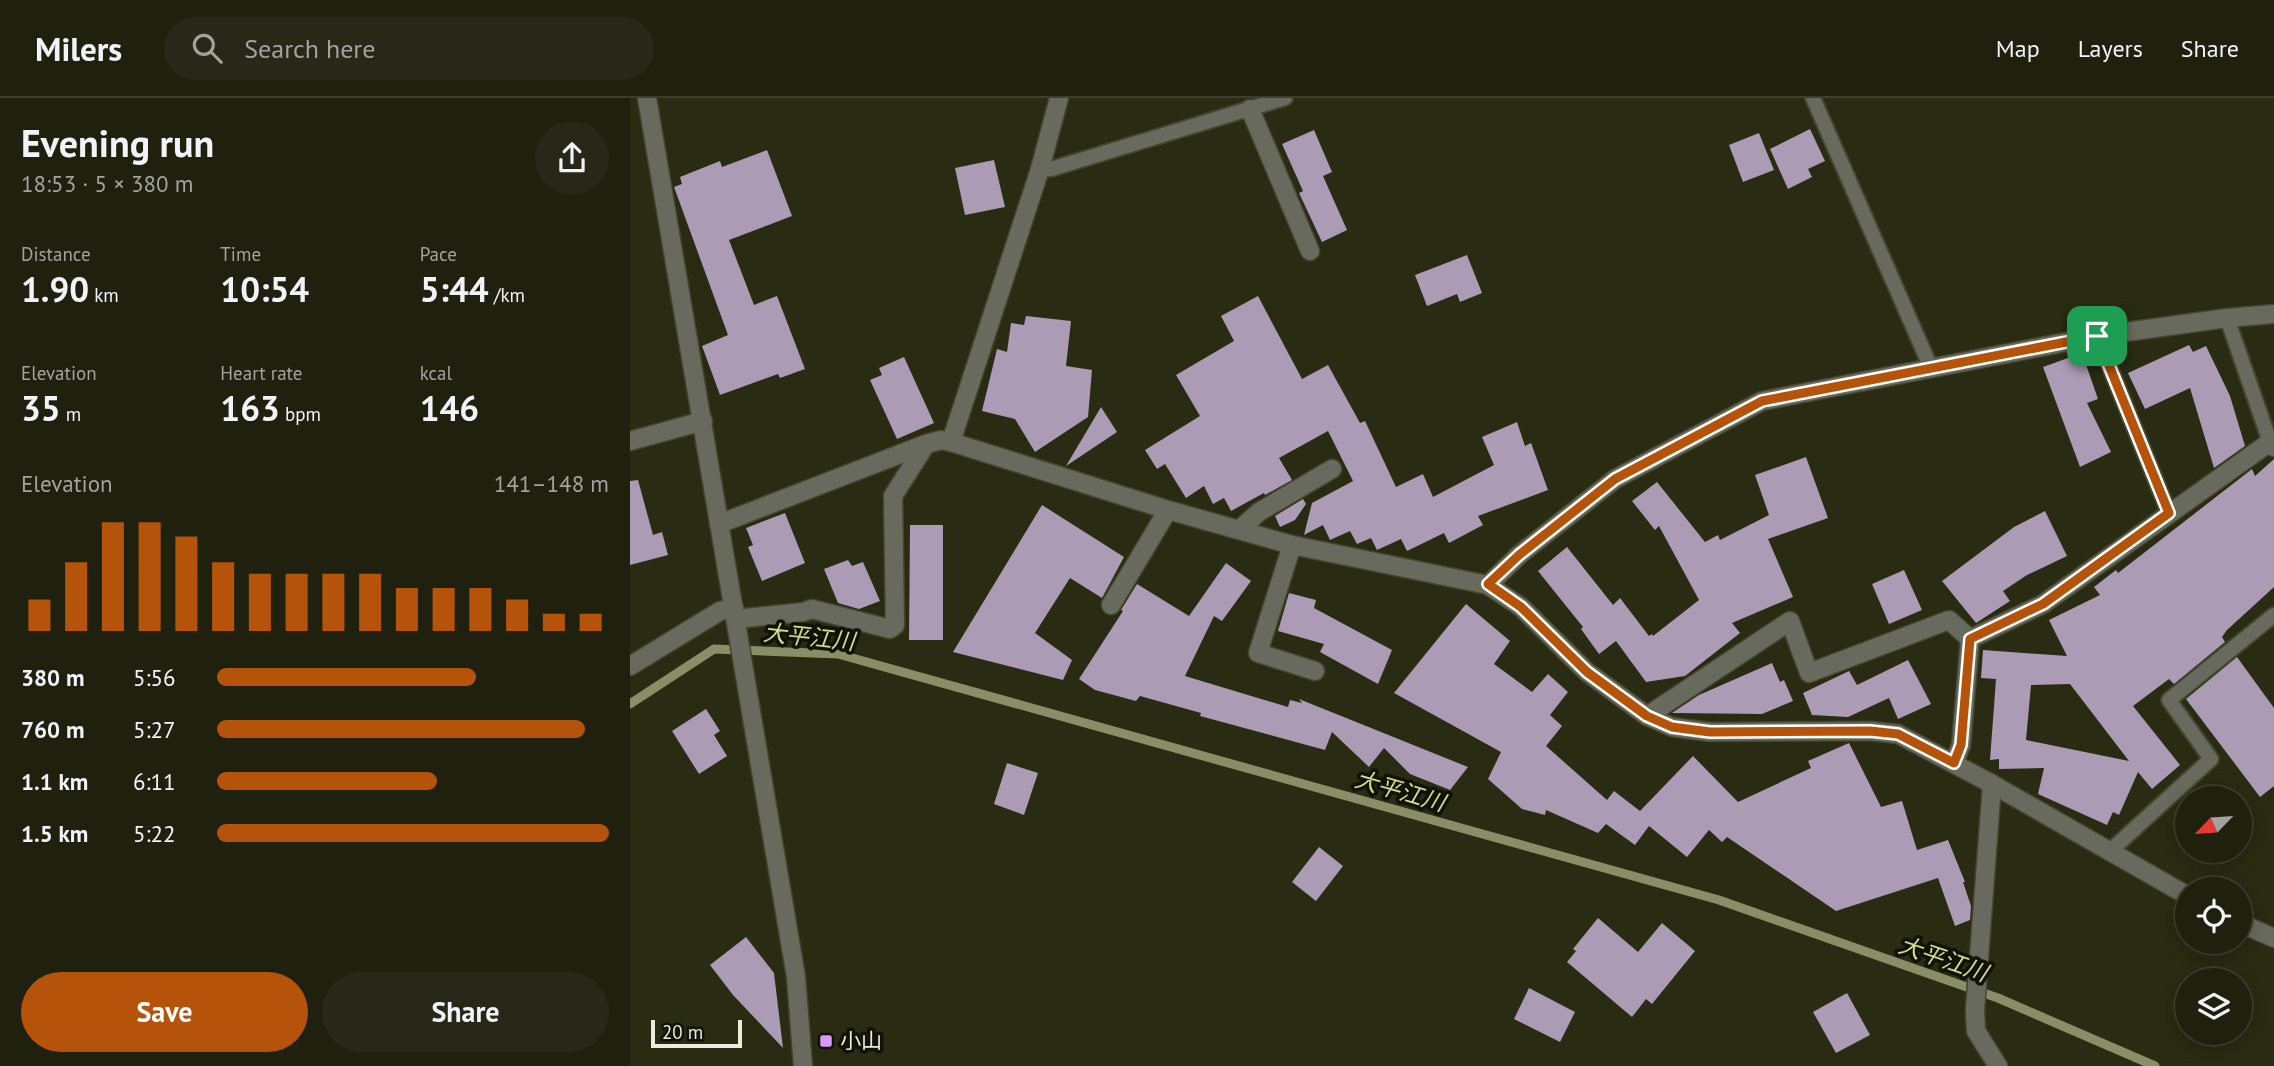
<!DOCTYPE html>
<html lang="en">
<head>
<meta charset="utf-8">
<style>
	:root { --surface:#1f200e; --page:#272817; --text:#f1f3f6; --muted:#a1a39e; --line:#3c3e2e; --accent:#b45309 }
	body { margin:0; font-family:"PT Sans","Noto Sans JP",sans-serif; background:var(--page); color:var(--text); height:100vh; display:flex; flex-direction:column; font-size:26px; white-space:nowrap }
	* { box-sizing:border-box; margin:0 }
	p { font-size:23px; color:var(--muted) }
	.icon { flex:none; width:38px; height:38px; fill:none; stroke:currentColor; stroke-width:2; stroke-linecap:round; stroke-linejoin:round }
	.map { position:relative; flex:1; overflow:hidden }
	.side { display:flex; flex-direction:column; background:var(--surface); width:630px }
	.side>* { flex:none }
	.needle { width:46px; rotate:245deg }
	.tools { position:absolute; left:1545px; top:688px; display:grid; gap:14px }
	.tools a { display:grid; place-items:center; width:77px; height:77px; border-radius:50%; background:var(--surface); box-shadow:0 4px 18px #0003,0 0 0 2px var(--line); font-size:35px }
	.scale { position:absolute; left:21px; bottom:18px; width:91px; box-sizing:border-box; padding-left:7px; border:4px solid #eaecdc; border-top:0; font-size:19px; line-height:24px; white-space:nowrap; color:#eaecdc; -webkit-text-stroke:5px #111208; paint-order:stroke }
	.pin { position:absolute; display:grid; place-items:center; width:60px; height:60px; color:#fff; margin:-30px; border-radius:14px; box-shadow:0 4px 10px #0006 }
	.round { display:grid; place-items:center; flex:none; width:74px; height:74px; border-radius:37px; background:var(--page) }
	.summary { display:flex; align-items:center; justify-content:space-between; height:119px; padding:0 21px }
	h1 { font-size:38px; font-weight:600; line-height:52px }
	.metrics { display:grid; grid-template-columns:repeat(3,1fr); gap:10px; height:119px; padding:7px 21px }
	.metrics div { display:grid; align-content:center }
	.metrics b { font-size:35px; font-weight:600 }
	.metrics small { font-size:19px; font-weight:400 }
	.metrics p { font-size:19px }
	.chart { height:196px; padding:14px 21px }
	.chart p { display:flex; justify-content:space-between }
	.chart svg { width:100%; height:126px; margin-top:7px; stroke:var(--accent); stroke-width:6 }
	.primary-button { display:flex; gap:14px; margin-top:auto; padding:14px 21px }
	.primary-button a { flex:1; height:80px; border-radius:42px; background:var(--accent); color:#fff; font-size:28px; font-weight:600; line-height:80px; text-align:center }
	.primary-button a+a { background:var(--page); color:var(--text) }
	ul { padding:0 21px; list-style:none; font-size:23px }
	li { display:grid; grid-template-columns:112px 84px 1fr; align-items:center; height:52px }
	li i { height:18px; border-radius:9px; background:var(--accent) }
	header { display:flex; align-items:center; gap:42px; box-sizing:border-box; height:98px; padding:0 35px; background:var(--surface); border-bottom:2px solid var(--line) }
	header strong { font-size:33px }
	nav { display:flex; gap:38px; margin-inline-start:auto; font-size:24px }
	.search { width:490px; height:63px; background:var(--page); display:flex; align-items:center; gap:18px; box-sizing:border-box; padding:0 24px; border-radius:38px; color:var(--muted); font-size:26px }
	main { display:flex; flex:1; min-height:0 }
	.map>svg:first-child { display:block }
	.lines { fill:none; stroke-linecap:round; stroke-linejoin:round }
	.stream { stroke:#8a8e67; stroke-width:9 }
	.building { fill:#ac9bb5; fill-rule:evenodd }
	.lane-casing { stroke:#44462e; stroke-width:18 }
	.street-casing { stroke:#44462e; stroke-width:21 }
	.lane { stroke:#696a5e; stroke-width:14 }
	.street { stroke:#696a5e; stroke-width:18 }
	.route-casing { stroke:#fff; stroke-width:14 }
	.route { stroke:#b45309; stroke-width:9 }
	.poi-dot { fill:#d99af7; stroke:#111208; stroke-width:2.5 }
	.labels { text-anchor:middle; stroke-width:7; stroke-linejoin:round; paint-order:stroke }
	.poi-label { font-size:21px; fill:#eaecdc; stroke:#111208; text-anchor:start }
	.water-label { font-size:23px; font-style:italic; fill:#d7dd90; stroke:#111208 }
</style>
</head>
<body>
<header>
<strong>Milers</strong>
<div class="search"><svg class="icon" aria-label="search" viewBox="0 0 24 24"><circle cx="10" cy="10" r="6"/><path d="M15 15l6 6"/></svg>Search here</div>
<nav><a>Map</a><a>Layers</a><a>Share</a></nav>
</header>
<main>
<section class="side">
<div class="summary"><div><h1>Evening run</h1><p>18:53 · 5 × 380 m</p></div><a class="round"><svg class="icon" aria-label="share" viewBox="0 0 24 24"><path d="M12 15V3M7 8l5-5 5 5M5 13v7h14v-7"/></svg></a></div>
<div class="metrics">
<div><p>Distance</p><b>1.90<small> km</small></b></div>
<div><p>Time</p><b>10:54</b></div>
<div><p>Pace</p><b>5:44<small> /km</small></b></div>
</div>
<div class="metrics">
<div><p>Elevation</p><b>35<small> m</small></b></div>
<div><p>Heart rate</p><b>163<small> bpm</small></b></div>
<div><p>kcal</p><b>146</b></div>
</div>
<div class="chart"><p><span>Elevation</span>141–148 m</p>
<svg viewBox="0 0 160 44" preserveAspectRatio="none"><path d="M5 44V33M15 44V20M25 44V6M35 44V6M45 44V11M55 44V20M65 44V24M75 44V24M85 44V24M95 44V24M105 44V29M115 44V29M125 44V29M135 44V33M145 44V38M155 44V38"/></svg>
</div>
<ul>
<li><b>380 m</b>5:56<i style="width:66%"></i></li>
<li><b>760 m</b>5:27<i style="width:94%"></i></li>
<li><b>1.1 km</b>6:11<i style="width:56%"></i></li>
<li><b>1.5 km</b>5:22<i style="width:100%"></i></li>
</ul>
<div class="primary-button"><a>Save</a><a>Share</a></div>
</section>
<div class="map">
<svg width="1644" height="968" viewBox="0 0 1644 968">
	<rect width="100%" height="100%" fill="#292b12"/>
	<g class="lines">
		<path class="stream" d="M0 606 84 551 208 556 1089 802 1368 900 1525 968"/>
	</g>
	<g class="building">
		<path d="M1180 31 1195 63 1178 71 1182 79 1158 91 1140 51Z"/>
		<path d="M684 32 702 74 693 78 717 132 692 144 669 95 673 93 652 46Z"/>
		<path d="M1129 35 1144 72 1113 84 1099 47Z"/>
		<path d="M137 52 162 118 99 142 124 207 147 198 175 271 150 280 148 276 90 297 72 248 98 237 44 89 52 86 50 79 90 63 92 69Z"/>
		<path d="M364 62 375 109 335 117 325 70Z"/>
		<path d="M837 157 852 195 830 204 827 196 797 208 785 177Z"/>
		<path d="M628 198 672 281 698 267 730 325 735 323 766 389 793 376 803 399 864 367 852 339 887 324 895 348 901 345 918 392 848 418 853 427 819 445 814 435 777 453 771 441 747 452 741 440 727 446 720 433 700 442 693 427 674 437 682 405 723 383 698 333 649 360 662 382 635 397 634 395 601 413 594 400 583 406 574 388 556 400 535 366 527 371 515 352 570 318 546 277 604 243 591 218Z"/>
		<path d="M396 218 441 223 436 268 462 272 458 319 405 354 385 321 352 313 367 251 377 254 381 225 394 227Z"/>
		<path d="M1559 247 1563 254 1576 248 1600 298 1615 348 1584 370 1560 290 1515 311 1498 275Z"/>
		<path d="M1452 255 1468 301 1457 305 1481 354 1450 369 1413 269Z"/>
		<path d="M274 259 304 325 267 341 240 282 252 277 249 270Z"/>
		<path d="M471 309 487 334 436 368Z"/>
		<path d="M1176 359 1198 420 1138 441 1163 499 1102 525 1110 535 1055 578 1016 584 986 543 969 556 951 531 953 529 908 473 937 449 983 507 990 500 1019 538 1022 536 1023 538 1069 502 1029 428 1025 432 1002 403 1027 384 1075 444 1088 437 1090 442 1139 417 1125 377Z"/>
		<path d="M1644 361V489L1597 532 1592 539 1595 544 1544 586 1539 581 1503 608 1550 667 1522 691 1508 674 1489 717 1483 714 1477 727 1408 696 1414 670 1369 671V661L1360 662 1366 581 1351 580 1353 552 1437 558 1419 522 1470 497 1464 489 1486 472 1488 475 1622 371 1625 378ZM1440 586 1499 663 1396 642 1401 587Z"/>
		<path d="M8 382 23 437 32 434 38 457 0 467V383Z"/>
		<path d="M673 401 676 406 665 422 650 429 645 418Z"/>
		<path d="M412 407 494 459 472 500 440 480 405 535 442 562 433 582 323 554Z"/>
		<path d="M1415 413 1437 458 1397 477 1373 493 1380 503 1346 525 1312 483 1384 429Z"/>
		<path d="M155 415 175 465 132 483 118 449 123 447 116 430Z"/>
		<path d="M280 427H313V542H279Z"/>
		<path d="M218 462 222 468 233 464 250 503 229 511 208 505 194 471Z"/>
		<path d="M596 465 621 483 592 523 584 518 555 578 658 609 660 602 672 605 669 601 838 669 820 692 780 676 754 650 739 669 702 634 695 652 570 618 571 615 510 598 506 603 465 592 449 581 493 513 491 512 507 486 559 518Z"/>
		<path d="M1274 472 1292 512 1259 526 1242 486Z"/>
		<path d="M659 495 686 502 684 510 762 552 748 586 690 554 694 546 648 533Z"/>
		<path d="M836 506 880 543 864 566 902 594 918 576 938 594 920 617 932 628 916 648 977 702 984 693 1010 713 1063 658 1108 704 1181 670 1178 663 1219 645 1251 709 1272 703 1287 752 1318 742 1335 784H1333L1341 808 1340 822 1325 828 1308 780 1206 813 1097 739 1092 744 1079 732 1057 759 1019 728 1005 747 976 726 968 735 916 712 915 717 892 711 858 681 871 654 764 595Z"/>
		<path d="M1607 559 1644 610V688L1630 699 1556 601Z"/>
		<path d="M1278 562 1301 606 1268 621 1259 600 1218 619 1182 617 1173 595 1219 573 1227 587Z"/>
		<path d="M1142 565 1150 584 1154 582 1163 603 1132 616 1042 615 1069 597Z"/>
		<path d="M76 611 90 633 84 637 97 658 69 676 42 633Z"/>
		<path d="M377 665 408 675 394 717 364 706Z"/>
		<path d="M689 749 713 768 686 803 662 784Z"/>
		<path d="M968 820 1008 854 1032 825 1065 853 1022 906 1016 901 1002 919 937 864 946 853 943 851Z"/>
		<path d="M116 839 144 875 153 950 103 897 80 867Z"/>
		<path d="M899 890 945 914 930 944 884 921Z"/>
		<path d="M1217 895 1240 937 1206 955 1183 914Z"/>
	</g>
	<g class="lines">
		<g class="lane-casing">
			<g id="lane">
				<path d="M1183 0 1301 270"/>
				<path d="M410 71H421L655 0"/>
				<path d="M1597 220 1640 344"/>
				<path d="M1467 238 1539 415"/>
				<path d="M1479 754 1581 661 1539 602 1644 517"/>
			</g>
		</g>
		<g class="street-casing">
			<g id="street">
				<path d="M17 0 166 879 173 968"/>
				<path d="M620 11 680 153"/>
				<path d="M0 343 73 323"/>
				<path d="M321 344 410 71 429 0"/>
				<path d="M89 426 296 346 311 342 321 344 538 412 662 447 858 487 891 509 957 574 1017 618 1042 629 1080 634 1240 633 1268 636 1362 686 1558 798"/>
				<path d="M610 431 629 414 702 371"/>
				<path d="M662 447 628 555 685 573"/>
				<path d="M858 487 889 457 985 381 1132 303 1467 238 1597 220 1644 216"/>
				<path d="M481 507 538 412"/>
				<path d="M106 521 173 514 182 511 260 531 265 527 263 398 296 346"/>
				<path d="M0 568 90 513 104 510"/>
				<path d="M1017 618 1160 523 1179 575 1319 522 1340 541 1413 506 1640 344 1644 349"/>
				<path d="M1324 665 1331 647 1340 541"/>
				<path d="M1362 686 1345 912 1346 933 1368 968"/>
				<path d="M1610 825 1644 840"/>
			</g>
		</g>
		<use href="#lane" class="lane"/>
		<use href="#street" class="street"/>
	</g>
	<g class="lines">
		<g class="route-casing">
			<path id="route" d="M1467 238 1539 415 1413 506 1340 541 1331 647 1324 665 1268 636 1240 633 1080 634 1042 629 1017 618 957 574 891 509 858 486 889 457 985 381 1132 303Z"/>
		</g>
		<use href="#route" class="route"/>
	</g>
	<rect class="poi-dot" x="189" y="936" width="14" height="14" rx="3.5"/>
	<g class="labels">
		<g class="poi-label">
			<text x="210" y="950">小山</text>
		</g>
		<g class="water-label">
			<text transform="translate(179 539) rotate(6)" y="8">大平江川</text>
			<text transform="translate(770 693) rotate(16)" y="8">大平江川</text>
			<text transform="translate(1313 861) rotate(19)" y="8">大平江川</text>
		</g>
	</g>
</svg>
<div class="tools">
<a><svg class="needle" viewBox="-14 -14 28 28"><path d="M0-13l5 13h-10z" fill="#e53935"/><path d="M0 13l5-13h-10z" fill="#a1a39e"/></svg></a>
<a><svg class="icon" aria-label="locate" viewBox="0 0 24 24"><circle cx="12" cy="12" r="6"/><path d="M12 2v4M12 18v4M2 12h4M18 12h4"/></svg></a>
<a><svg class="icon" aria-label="layers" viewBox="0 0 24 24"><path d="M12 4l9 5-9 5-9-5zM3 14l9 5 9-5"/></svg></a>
</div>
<div class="scale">20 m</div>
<div class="pin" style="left:1467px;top:238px;background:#1e9e55"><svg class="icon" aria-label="arrive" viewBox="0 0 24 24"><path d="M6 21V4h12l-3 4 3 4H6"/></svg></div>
</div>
</main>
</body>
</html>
